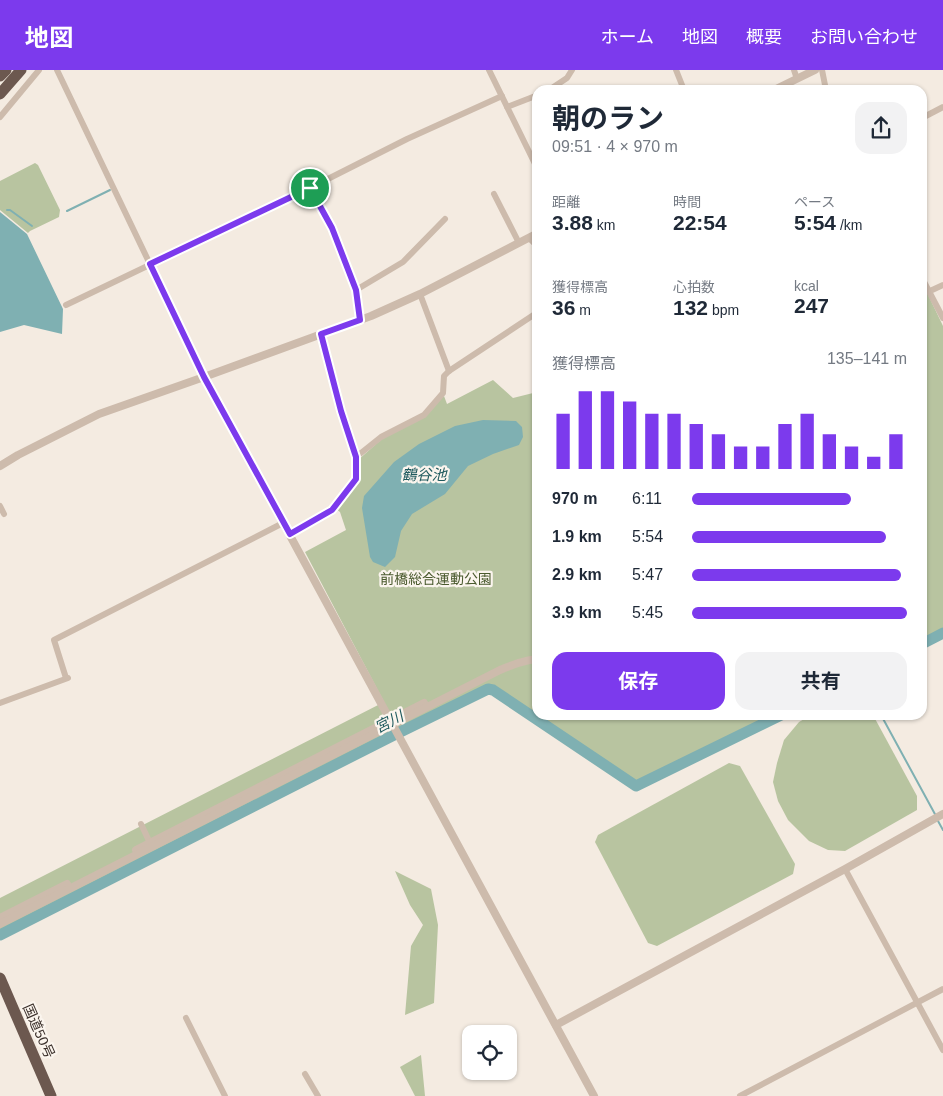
<!DOCTYPE html>
<html lang="ja">
<head>
<meta charset="utf-8">
<style>
	:root { --surface:#fff; --page:#f2f2f3; --text:#1f2937; --muted:#747a83; --accent:#7c3aed }
	body { margin:0; font-family:Helvetica,"Noto Sans JP",sans-serif; background:var(--page); color:var(--text); height:100vh; display:flex; flex-direction:column; font-size:19px; white-space:nowrap }
	* { box-sizing:border-box; margin:0 }
	p { font-size:16px; color:var(--muted) }
	.icon { flex:none; width:28px; height:28px; fill:none; stroke:currentColor; stroke-width:2; stroke-linecap:round; stroke-linejoin:round }
	.map { position:relative; flex:1; overflow:hidden }
	.drawer { position:absolute; left:532px; top:15px; width:395px; height:635px; display:flex; flex-direction:column; background:var(--surface); border-radius:15px; box-shadow:0 1px 4px #0004 }
	.drawer>* { flex:none }
	.controls { position:absolute; left:462px; top:955px; display:grid; gap:10px }
	.controls a { display:grid; place-items:center; width:55px; height:55px; border-radius:10px; background:var(--surface); box-shadow:0 1px 4px #0004; font-size:25px }
	.pin { position:absolute; display:grid; place-items:center; width:42px; height:42px; color:#fff; margin:-21px; border:2px solid #fff; border-radius:50%; box-shadow:0 1px 5px #0007 }
	.round { display:grid; place-items:center; flex:none; width:52px; height:52px; border-radius:15px; background:var(--page) }
	.summary { display:flex; align-items:center; justify-content:space-between; height:85px; padding:0 20px }
	h1 { font-size:28px; font-weight:700; line-height:38px }
	.metrics { display:grid; grid-template-columns:repeat(3,1fr); gap:8px; height:85px; padding:5px 20px }
	.metrics div { display:grid; align-content:center }
	.metrics b { font-size:21px; font-weight:700 }
	.metrics small { font-size:14px; font-weight:400 }
	.metrics p { font-size:14px }
	.chart { height:140px; padding:10px 20px }
	.chart p { display:flex; justify-content:space-between }
	.chart svg { width:100%; height:90px; margin-top:5px; stroke:var(--accent); stroke-width:6 }
	.action { display:flex; gap:10px; margin-top:auto; padding:10px 20px }
	.action a { flex:1; height:58px; border-radius:15px; background:var(--accent); color:#fff; font-size:20px; font-weight:700; line-height:58px; text-align:center }
	.action a+a { background:var(--page); color:var(--text) }
	ul { padding:0 20px; list-style:none; font-size:16px }
	li { display:grid; grid-template-columns:80px 60px 1fr; align-items:center; height:38px }
	li i { height:12px; border-radius:6px; background:var(--accent) }
	header { display:flex; align-items:center; gap:30px; box-sizing:border-box; height:70px; padding:0 25px; background:var(--accent); color:#fff }
	header strong { font-size:24px }
	nav { display:flex; gap:28px; margin-inline-start:auto; font-size:18px }
	.map>svg:first-child { display:block }
	.green { fill:#b8c4a0 }
	.water { fill:#7fb0b2 }
	.lines { fill:none; stroke-linecap:round; stroke-linejoin:round }
	.stream { stroke:#7fb0b2; stroke-width:2 }
	.river { stroke:#7fb0b2; stroke-width:11 }
	.minor { stroke:#cdbbac; stroke-width:6 }
	.tertiary { stroke:#cdbbac; stroke-width:8 }
	.trunk { stroke:#6c584f; stroke-width:11 }
	.route-casing { stroke:#fff; stroke-width:10 }
	.route { stroke:#7c3aed; stroke-width:6 }
	.labels { text-anchor:middle; stroke-width:4.5; stroke-linejoin:round; paint-order:stroke }
	.park-label { font-size:14px; fill:#4a5a2e; stroke:#fbf5ee }
	.street-label { font-size:14px; fill:#3b302b; stroke:#fbf5ee }
	.water-label { font-size:15px; font-style:italic; fill:#1f5a5e; stroke:#fbf5ee }
</style>
</head>
<body>
<header>
<strong>地図</strong>
<nav><a>ホーム</a><a>地図</a><a>概要</a><a>お問い合わせ</a></nav>
</header>
<div class="map">
<svg width="943" height="1026" viewBox="0 0 943 1026">
	<rect width="100%" height="100%" fill="#f4ebe1"/>
	<g class="green">
		<path d="M35 93 38 95 60 140 59 147 30 161 28 163 0 140V111Z"/>
		<path d="M923 214 943 256V559L923 569Z"/>
		<path d="M493 310 513 328 537 322 538 645H772L637 714 489 614 399 660 0 861V828L384 632 305 482 346 460 340 442 336 439 357 410 358 390 383 368 409 355 444 326 447 334Z"/>
		<path d="M811 645H873L917 726V740L845 781 828 780 809 771 788 750 778 731 773 712 777 693 784 670 799 652Z"/>
		<path d="M729 693 740 696 795 794 793 804 657 876 648 873 595 772 598 765Z"/>
		<path d="M395 801 431 819 438 855 434 933 405 945 411 876 423 855 410 835Z"/>
		<path d="M421 985 425 1026H415L400 997Z"/>
	</g>
	<g class="water">
		<path d="M0 142 27 164 63 239 62 264 24 255 0 262Z"/>
		<path d="M483 350 516 351 522 357 523 367 519 375 493 384 468 396 445 424 412 444 401 461 395 487 385 497 373 492 370 487 362 438 364 426 394 392 419 374 455 356Z"/>
	</g>
	<g class="lines">
		<g class="stream">
			<path d="M7 140H10L32 156"/>
			<path d="M67 141 110 120"/>
			<path d="M881 645 936 746"/>
			<path d="M938 751 943 760"/>
		</g>
		<g class="river">
			<path d="M922 574 943 563"/>
			<path d="M0 865 392 666 488 619 493 620 636 716 781 645"/>
		</g>
		<g class="minor">
			<path d="M57 0 204 307"/>
			<path d="M489 0 538 100"/>
			<path d="M676 0 684 20"/>
			<path d="M794 0 797 9"/>
			<path d="M822 0 826 20"/>
			<path d="M549 20 567 8 572 0"/>
			<path d="M507 37 538 25"/>
			<path d="M0 47 39 0"/>
			<path d="M922 48 943 37"/>
			<path d="M310 118 332 158 356 220"/>
			<path d="M494 124 519 173"/>
			<path d="M529 168 538 177"/>
			<path d="M922 208 943 248"/>
			<path d="M930 221 943 215"/>
			<path d="M420 224 449 301"/>
			<path d="M66 235 310 118 407 69 502 26"/>
			<path d="M360 250 356 220 403 192 445 149"/>
			<path d="M356 387 381 367 424 345 443 323 444 306 449 301 538 242"/>
			<path d="M0 436 4 444"/>
			<path d="M289 464 332 440 356 409V387L341 341 321 264"/>
			<path d="M66 608 54 570 283 453"/>
			<path d="M0 633 68 608"/>
			<path d="M141 754 151 775"/>
			<path d="M845 799 943 980"/>
			<path d="M186 948 225 1026"/>
			<path d="M305 1004 318 1026"/>
			<path d="M740 1026 943 919"/>
		</g>
		<g class="tertiary">
			<path d="M774 20 815 0"/>
			<path d="M204 307 594 1026"/>
			<path d="M0 396 18 385 99 344 204 307 371 246 420 224 538 163"/>
			<path d="M136 780 424 633"/>
			<path d="M0 848 67 814"/>
			<path d="M0 854 500 600C512 595 524 590 538 589"/>
			<path d="M556 955 845 799 943 744"/>
		</g>
		<g class="trunk">
			<path d="M0 6 6 0"/>
			<path d="M0 24 21 0"/>
			<path d="M0 908 51 1026"/>
		</g>
	</g>
	<g class="lines">
		<g class="route-casing">
			<path id="route" d="M310 118 332 158 356 220 360 250 321 264 341 341 356 387V409L332 440 290 464 204 307 150 194Z"/>
		</g>
		<use href="#route" class="route"/>
	</g>
	<g class="labels">
		<g class="park-label">
			<text x="436" y="514">前橋総合運動公園</text>
		</g>
		<g class="street-label">
			<text transform="translate(39 961) rotate(66)" y="5">国道50号</text>
		</g>
		<g class="water-label">
			<text x="424" y="410">鶴谷池</text>
			<text transform="translate(389 652) rotate(-27)" y="5">宮川</text>
		</g>
	</g>
</svg>
<div class="controls">
<a><svg class="icon" aria-label="locate" viewBox="0 0 24 24"><circle cx="12" cy="12" r="6"/><path d="M12 2v4M12 18v4M2 12h4M18 12h4"/></svg></a>
</div>
<div class="pin" style="left:310px;top:118px;background:#1e9e55"><svg class="icon" aria-label="arrive" viewBox="0 0 24 24"><path d="M6 21V4h12l-3 4 3 4H6"/></svg></div>
<section class="drawer">
<div class="summary"><div><h1>朝のラン</h1><p>09:51 · 4 × 970 m</p></div><a class="round"><svg class="icon" aria-label="share" viewBox="0 0 24 24"><path d="M12 15V3M7 8l5-5 5 5M5 13v7h14v-7"/></svg></a></div>
<div class="metrics">
<div><p>距離</p><b>3.88<small> km</small></b></div>
<div><p>時間</p><b>22:54</b></div>
<div><p>ペース</p><b>5:54<small> /km</small></b></div>
</div>
<div class="metrics">
<div><p>獲得標高</p><b>36<small> m</small></b></div>
<div><p>心拍数</p><b>132<small> bpm</small></b></div>
<div><p>kcal</p><b>247</b></div>
</div>
<div class="chart"><p><span>獲得標高</span>135–141 m</p>
<svg viewBox="0 0 160 44" preserveAspectRatio="none"><path d="M5 44V17M15 44V6M25 44V6M35 44V11M45 44V17M55 44V17M65 44V22M75 44V27M85 44V33M95 44V33M105 44V22M115 44V17M125 44V27M135 44V33M145 44V38M155 44V27"/></svg>
</div>
<ul>
<li><b>970 m</b>6:11<i style="width:74%"></i></li>
<li><b>1.9 km</b>5:54<i style="width:90%"></i></li>
<li><b>2.9 km</b>5:47<i style="width:97%"></i></li>
<li><b>3.9 km</b>5:45<i style="width:100%"></i></li>
</ul>
<div class="action"><a>保存</a><a>共有</a></div>
</section>
</div>
</body>
</html>
